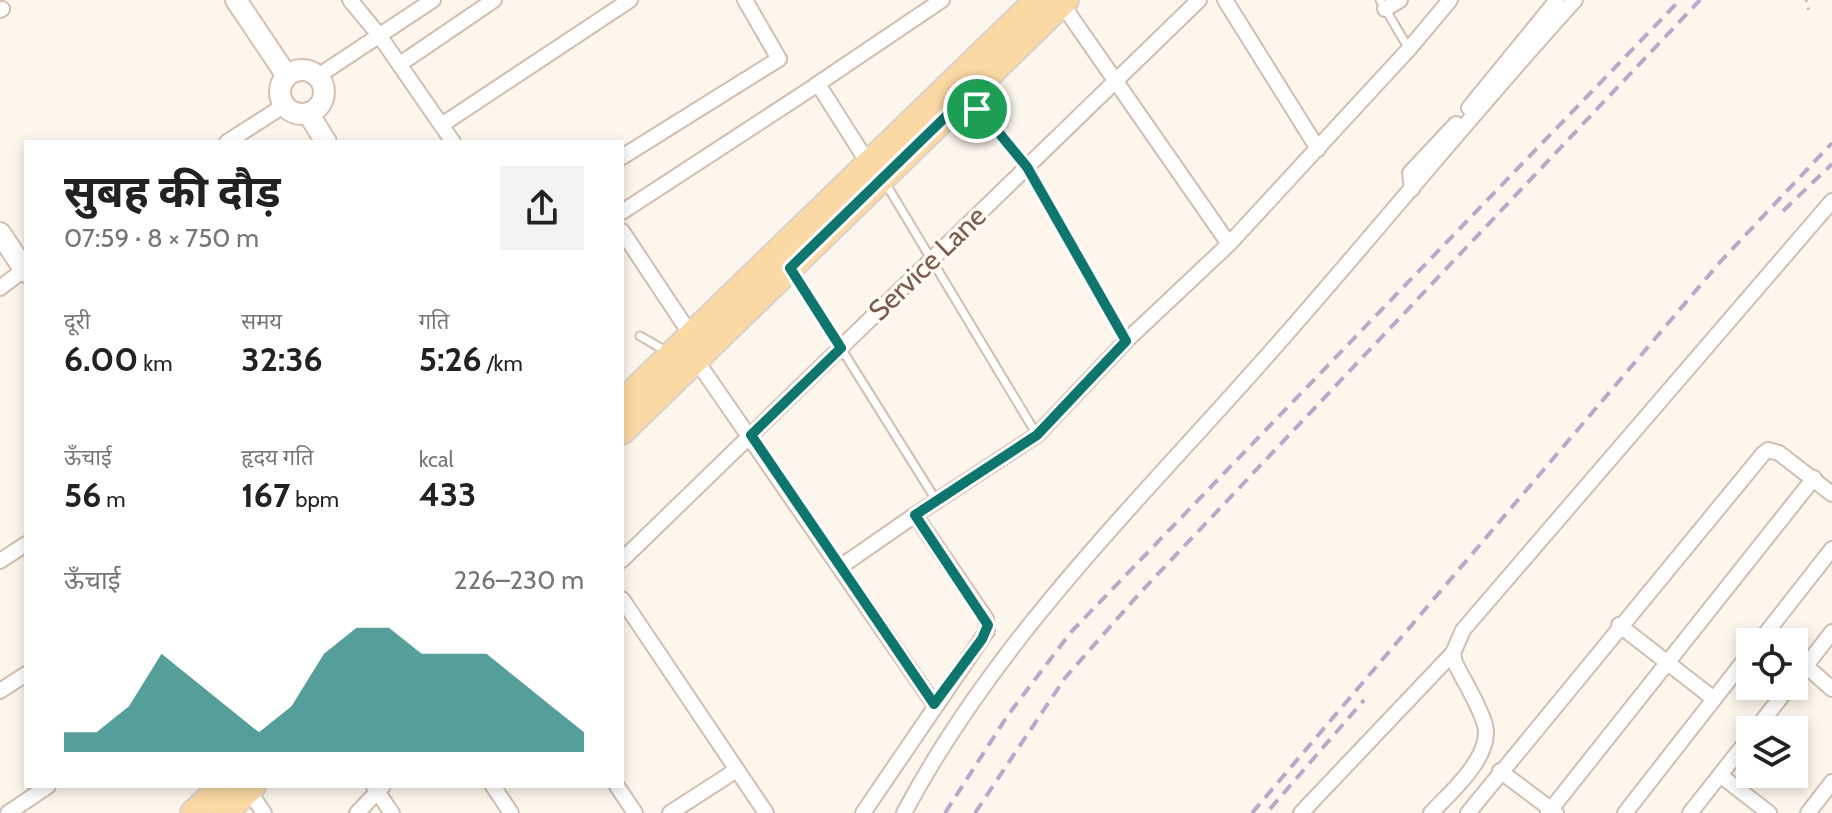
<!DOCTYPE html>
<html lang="hi">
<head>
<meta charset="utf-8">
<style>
	:root { --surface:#fff; --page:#f2f2f2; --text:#222; --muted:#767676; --accent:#0f766e }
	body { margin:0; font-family:Cabin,"Noto Sans Devanagari",sans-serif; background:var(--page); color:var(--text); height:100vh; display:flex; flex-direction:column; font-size:30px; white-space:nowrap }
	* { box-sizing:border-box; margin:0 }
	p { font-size:26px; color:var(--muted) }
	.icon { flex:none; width:44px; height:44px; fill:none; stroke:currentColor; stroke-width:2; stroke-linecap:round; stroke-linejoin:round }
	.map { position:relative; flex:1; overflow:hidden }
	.side { position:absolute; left:24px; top:140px; width:600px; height:648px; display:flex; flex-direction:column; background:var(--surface); border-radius:0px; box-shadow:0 4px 12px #0003 }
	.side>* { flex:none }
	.buttons { position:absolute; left:1736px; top:628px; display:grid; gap:16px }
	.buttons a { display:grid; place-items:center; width:72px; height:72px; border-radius:0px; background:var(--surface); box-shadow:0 4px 12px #0003; font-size:40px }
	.pin { position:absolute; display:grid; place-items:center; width:68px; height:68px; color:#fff; margin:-34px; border:4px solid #fff; border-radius:50%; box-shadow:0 2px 8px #0007 }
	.round { display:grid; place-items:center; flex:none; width:84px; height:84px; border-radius:0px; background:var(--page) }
	.summary { display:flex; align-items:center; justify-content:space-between; height:136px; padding:0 40px }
	h1 { font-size:44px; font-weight:700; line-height:60px }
	.stats { display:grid; grid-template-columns:repeat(3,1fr); gap:12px; height:136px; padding:8px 40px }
	.stats div { display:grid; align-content:center }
	.stats b { font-size:34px; font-weight:700 }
	.stats small { font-size:22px; font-weight:400 }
	.stats p { font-size:22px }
	.chart { height:224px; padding:16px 40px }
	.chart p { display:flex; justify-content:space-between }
	.chart svg { width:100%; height:144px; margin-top:8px; fill:var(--accent); opacity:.7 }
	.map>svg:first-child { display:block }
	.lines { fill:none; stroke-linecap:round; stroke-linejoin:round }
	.lane-casing { stroke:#d1beb0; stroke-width:11 }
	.street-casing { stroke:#d1beb0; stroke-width:18 }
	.secondary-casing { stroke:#d6c0b0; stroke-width:24 }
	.primary-casing { stroke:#dad1cd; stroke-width:28 }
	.path { stroke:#d9b8a5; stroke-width:3; stroke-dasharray:2 6; stroke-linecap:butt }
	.lane { stroke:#fff; stroke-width:7 }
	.street { stroke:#fff; stroke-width:14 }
	.secondary { stroke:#fff; stroke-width:20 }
	.primary { stroke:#fbd9a5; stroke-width:24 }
	.rail { stroke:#b9a8c9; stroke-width:4; stroke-dasharray:12 8; stroke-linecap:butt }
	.route-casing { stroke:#fff; stroke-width:16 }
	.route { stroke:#0f766e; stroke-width:10 }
	.labels { text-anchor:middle; stroke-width:7; stroke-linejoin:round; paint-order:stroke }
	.street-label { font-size:28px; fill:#7a5c4d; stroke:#fffaf3 }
</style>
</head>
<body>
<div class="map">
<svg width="1832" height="813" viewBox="0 0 1832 813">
	<rect width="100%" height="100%" fill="#fdf6ec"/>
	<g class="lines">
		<g class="lane-casing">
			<g id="lane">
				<path d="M1380 0 1409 49"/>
				<path d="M970 97 1027 167 1126 341"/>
				<path d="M886 184 1037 435"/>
				<path d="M794 273 936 500"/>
				<path d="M640 336 666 351"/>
			</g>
		</g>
		<g class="street-casing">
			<g id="street">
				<path d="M350 0 379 35 453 142"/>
				<path d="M1225 0 1318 149"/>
				<path d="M1062 4 1229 244"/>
				<path d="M1385 9 1400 0"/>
				<path d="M0 10 2 9"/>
				<path d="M400 64 494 0"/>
				<path d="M318 76 433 0"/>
				<path d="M816 85 942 0"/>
				<path d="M1469 108 1557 0"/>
				<path d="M443 124 630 0"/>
				<path d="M227 142 285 105"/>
				<path d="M622 157 779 59 745 0"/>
				<path d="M1412 189 1410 173 1456 124"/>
				<path d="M622 212 818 84 868 163"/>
				<path d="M622 231 691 335"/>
				<path d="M0 288 26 268"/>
				<path d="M696 360 934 704"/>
				<path d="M622 560 1199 0"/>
				<path d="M0 561 26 544"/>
				<path d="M840 567 915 515"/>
				<path d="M622 599 766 813"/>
				<path d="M1619 625 1714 699"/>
				<path d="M1759 642 1832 549"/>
				<path d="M1806 666 1832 689"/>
				<path d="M1794 681 1832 632"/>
				<path d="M0 691 26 674"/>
				<path d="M1755 730 1790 686"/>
				<path d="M1500 771 1556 813"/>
				<path d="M1720 775 1769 813"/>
				<path d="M493 786 511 813"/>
				<path d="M617 786 635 813"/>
				<path d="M374 787 392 813"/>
				<path d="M249 791 264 813"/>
				<path d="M8 813 48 786"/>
				<path d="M357 813 383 786"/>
				<path d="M670 813 735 771"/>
				<path d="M863 813 987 631 986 619 915 515 1037 435 1126 341 1229 244 1409 49 1450 0"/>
				<path d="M904 813C994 643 1133 507 1259 365 1366 245 1467 119 1575 0"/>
				<path d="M1301 813 1453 653"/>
				<path d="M1431 813C1450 793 1493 756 1485 725 1479 704 1465 683 1455 663L1453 653 1463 630 1832 201"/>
				<path d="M1468 813 1763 454 1768 450 1779 453 1832 494"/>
				<path d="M1548 813 1814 478"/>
				<path d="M1625 813 1750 653"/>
				<path d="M1690 813 1750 737"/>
				<path d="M1808 813 1832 782"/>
			</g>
		</g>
		<g class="secondary-casing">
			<g id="secondary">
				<path d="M236 0 287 76"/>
				<circle cx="302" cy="92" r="22"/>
				<path d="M308 113 326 142"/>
				<path d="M0 233 26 272"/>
			</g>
		</g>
		<g class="primary-casing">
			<g id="primary">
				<path d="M622 402 1037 0"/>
				<path d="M622 432 1066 0"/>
				<path d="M193 813 222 786"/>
				<path d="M225 813 253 786"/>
			</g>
		</g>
		<path class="path" d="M1806 0 1810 15"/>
		<use href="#lane" class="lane"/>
		<use href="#street" class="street"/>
		<use href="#secondary" class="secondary"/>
		<use href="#primary" class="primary"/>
		<g class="rail">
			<path d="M1783 211 1832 164"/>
			<path d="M1270 809 1364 700"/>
			<path d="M945 813 1008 715 1071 632 1680 0"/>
			<path d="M975 813 1065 678 1139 594 1700 0"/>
			<path d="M1252 813 1721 261 1832 143"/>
		</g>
	</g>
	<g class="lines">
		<g class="route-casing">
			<path id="route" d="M968 95 1027 167 1126 341 1037 435 915 515 988 625 982 639 934 704 751 435 841 348 790 268Z"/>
		</g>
		<use href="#route" class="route"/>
	</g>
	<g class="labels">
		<g class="street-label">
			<text transform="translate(927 263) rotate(-44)" y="10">Service Lane</text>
		</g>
	</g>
</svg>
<div class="buttons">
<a><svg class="icon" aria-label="locate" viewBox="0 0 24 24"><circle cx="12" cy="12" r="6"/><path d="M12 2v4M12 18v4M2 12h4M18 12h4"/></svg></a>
<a><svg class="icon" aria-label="layers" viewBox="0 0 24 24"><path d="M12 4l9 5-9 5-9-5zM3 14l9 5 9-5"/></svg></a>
</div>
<div class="pin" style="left:977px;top:109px;background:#1e9e55"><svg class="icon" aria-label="arrive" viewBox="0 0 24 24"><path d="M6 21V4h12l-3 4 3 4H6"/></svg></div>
<section class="side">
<div class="summary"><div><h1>सुबह की दौड़</h1><p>07:59 · 8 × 750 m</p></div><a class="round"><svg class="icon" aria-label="share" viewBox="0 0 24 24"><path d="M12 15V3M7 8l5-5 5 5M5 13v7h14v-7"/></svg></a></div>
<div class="stats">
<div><p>दूरी</p><b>6.00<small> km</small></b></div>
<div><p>समय</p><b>32:36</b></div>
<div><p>गति</p><b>5:26<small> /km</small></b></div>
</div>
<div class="stats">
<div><p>ऊँचाई</p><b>56<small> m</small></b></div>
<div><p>हृदय गति</p><b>167<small> bpm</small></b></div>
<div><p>kcal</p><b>433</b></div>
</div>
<div class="chart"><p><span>ऊँचाई</span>226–230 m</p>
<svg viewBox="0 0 160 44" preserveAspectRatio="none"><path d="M0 44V38L10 38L20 30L30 14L40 22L50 30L60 38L70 30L80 14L90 6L100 6L110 14L120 14L130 14L140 22L150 30L160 38V44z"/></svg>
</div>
</section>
</div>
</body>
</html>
